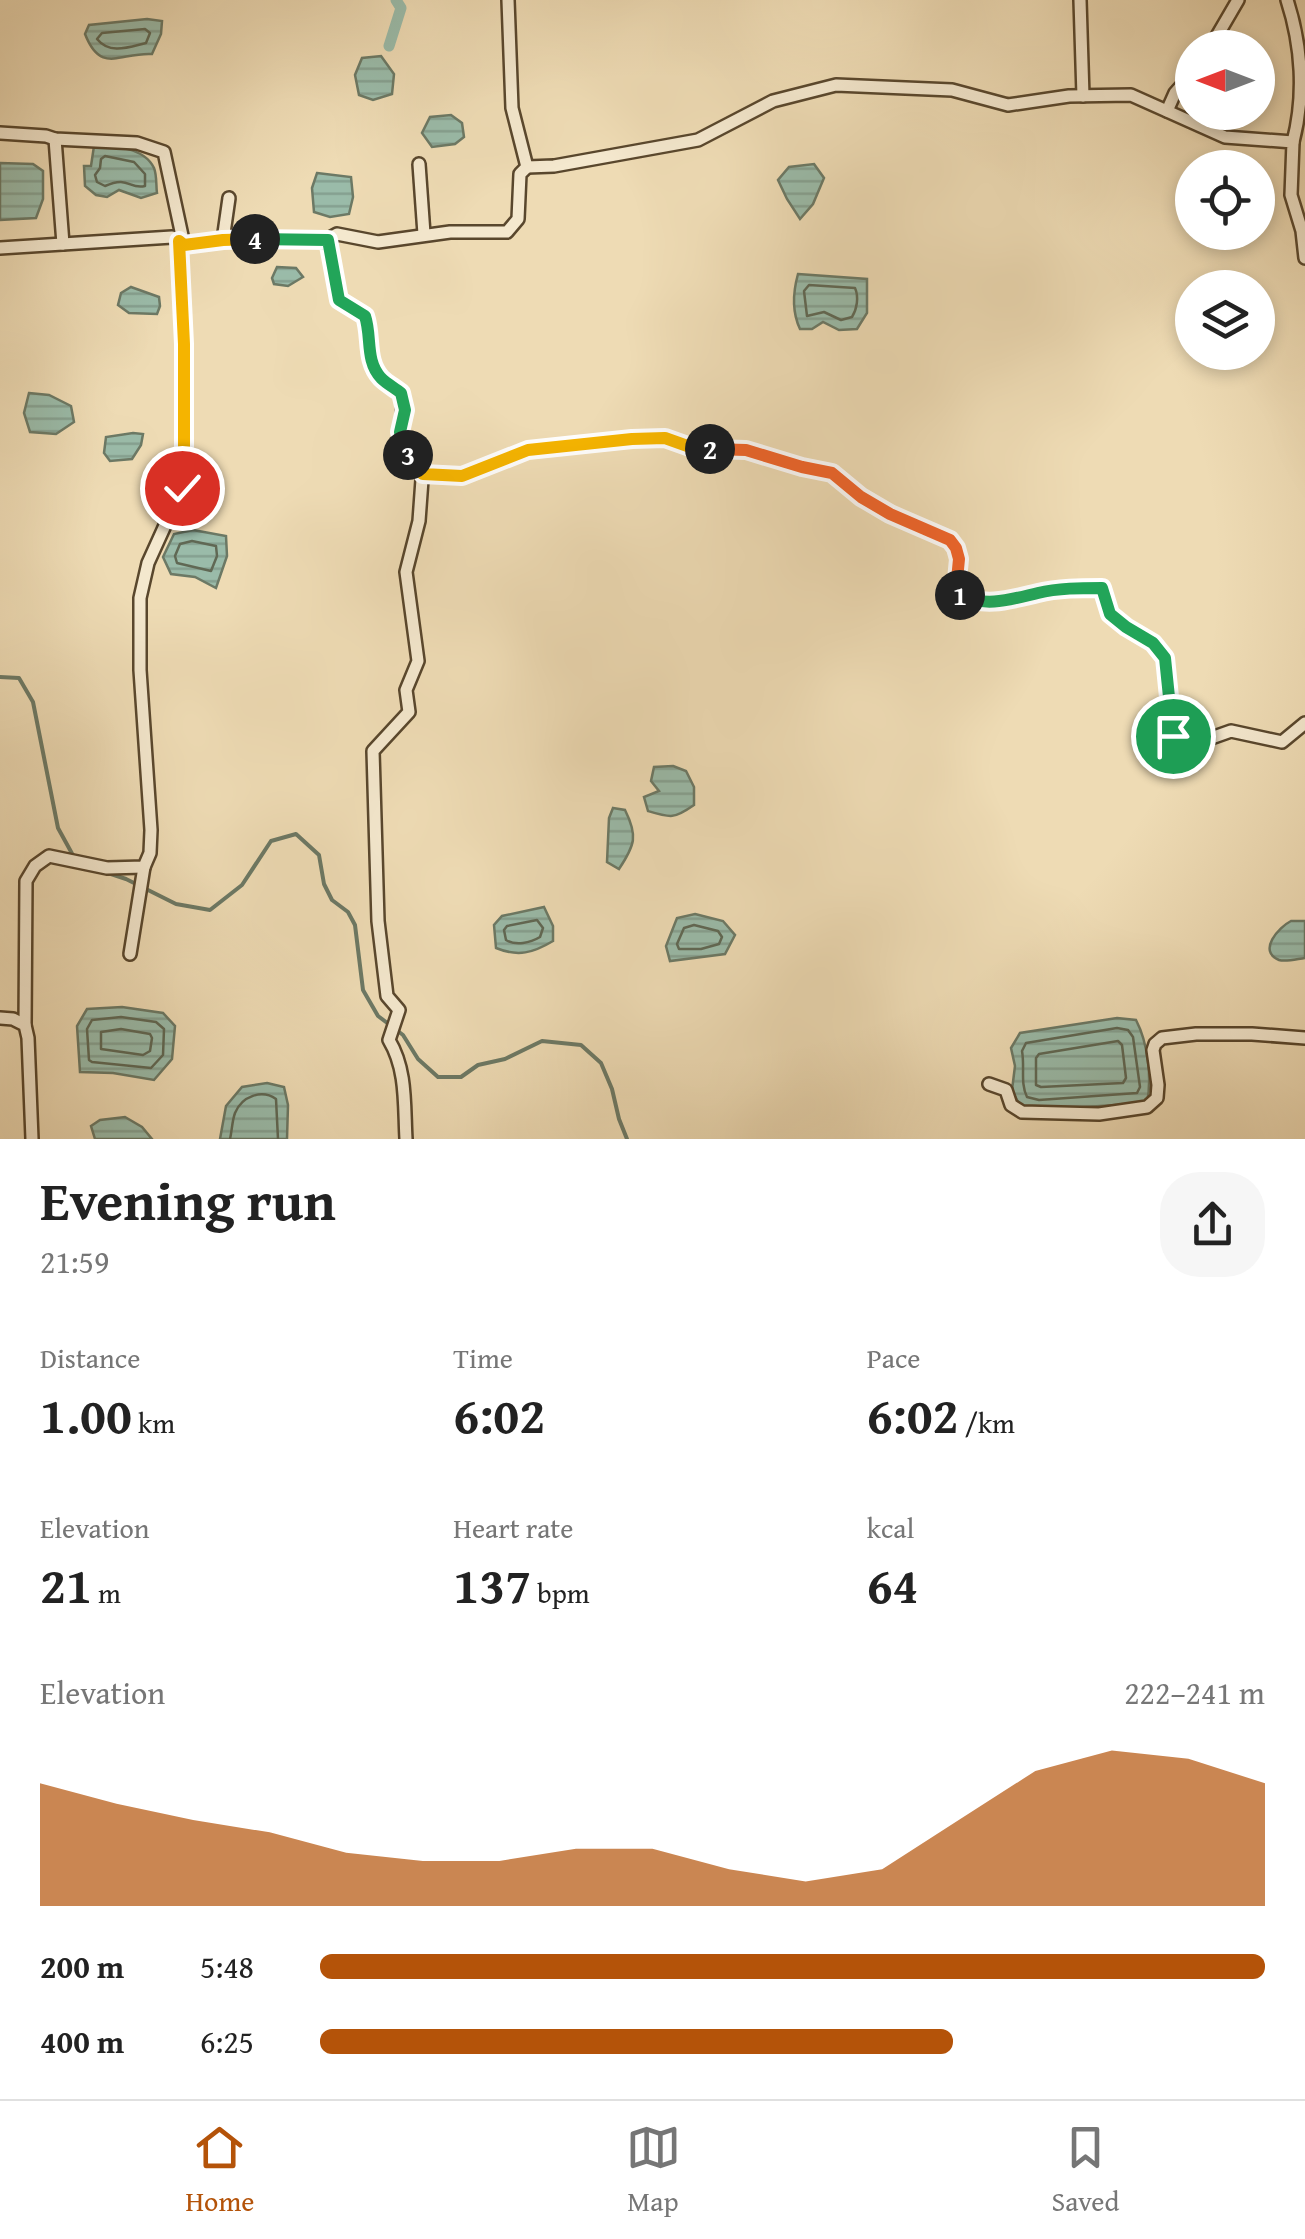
<!DOCTYPE html>
<html lang="en">
<head>
<meta charset="utf-8">
<style>
	:root { --surface:#fff; --page:#f6f6f6; --text:#222; --muted:#767676; --line:#e0e0e0; --accent:#b45309 }
	body { margin:0; font-family:"Gentium Book Plus",serif; background:var(--page); color:var(--text); height:100vh; display:flex; flex-direction:column; font-size:38px; white-space:nowrap }
	* { box-sizing:border-box; margin:0 }
	p { font-size:32px; color:var(--muted) }
	.icon { flex:none; width:55px; height:55px; fill:none; stroke:currentColor; stroke-width:2; stroke-linecap:round; stroke-linejoin:round }
	.map { position:relative; height:1139px; overflow:hidden }
	.panel { display:flex; flex-direction:column; background:var(--surface); flex:1 }
	.panel>* { flex:none }
	.needle { width:65px; rotate:270deg }
	.buttons { position:absolute; left:1175px; top:30px; display:grid; gap:20px }
	.buttons a { display:grid; place-items:center; width:100px; height:100px; border-radius:50%; background:var(--surface); box-shadow:0 5px 15px #0003; font-size:50px }
	.pin { position:absolute; display:grid; place-items:center; width:85px; height:85px; color:#fff; margin:-42px; border:5px solid #fff; border-radius:50%; box-shadow:0 2px 10px #0007 }
	.km { position:absolute; width:50px; height:50px; margin:-25px; border-radius:50%; background:#222; color:#fff; font-size:28px; line-height:50px; text-align:center }
	.round { display:grid; place-items:center; flex:none; width:105px; height:105px; border-radius:40px; background:var(--page) }
	.headline { display:flex; align-items:center; justify-content:space-between; height:170px; padding:0 40px }
	h1 { font-size:55px; font-weight:700; line-height:75px }
	.figures { display:grid; grid-template-columns:repeat(3,1fr); gap:15px; height:170px; padding:10px 40px }
	.figures div { display:grid; align-content:center }
	.figures b { font-size:50px; font-weight:700 }
	.figures small { font-size:28px; font-weight:400 }
	.figures p { font-size:28px }
	.chart { height:280px; padding:20px 40px }
	.chart p { display:flex; justify-content:space-between }
	.chart svg { width:100%; height:180px; margin-top:10px; fill:var(--accent); opacity:.7 }
	ul { padding:0 40px; list-style:none; font-size:32px }
	li { display:grid; grid-template-columns:160px 120px 1fr; align-items:center; height:75px }
	li i { height:25px; border-radius:12px; background:var(--accent) }
	.menu { display:flex; justify-content:space-around; align-items:center; height:140px; border-top:2px solid var(--line); background:var(--surface); font-size:28px; color:var(--muted) }
	.menu a { display:grid; justify-items:center; gap:5px }
	.menu .on { color:var(--accent) }
	.map>svg:first-child { display:block }
	.water { fill:url(#water-rules); stroke:#6c7965; stroke-width:2.5 }
	.lines { fill:none; stroke-linecap:round; stroke-linejoin:round }
	.shore { stroke:#606854; stroke-width:2.5 }
	.stream { stroke:#6c7965; stroke-width:4 }
	.canal { stroke:#9abba9; stroke-width:11 }
	.minor-casing { stroke:#59472d; stroke-width:16 }
	.minor { stroke:#f4e8ce; stroke-width:11 }
	.split-1-casing { stroke:#fff; stroke-width:20 }
	.split-2-casing { stroke:#fff; stroke-width:20 }
	.split-3-casing { stroke:#fff; stroke-width:20 }
	.split-4-casing { stroke:#fff; stroke-width:20 }
	.split-5-casing { stroke:#fff; stroke-width:20 }
	.split-1 { stroke:#22a559; stroke-width:12 }
	.split-2 { stroke:#f0652b; stroke-width:12 }
	.split-3 { stroke:#f5b400; stroke-width:12 }
	.split-4 { stroke:#22a559; stroke-width:12 }
	.split-5 { stroke:#f5b400; stroke-width:12 }
</style>
</head>
<body>
<div class="map">
<svg width="1305" height="1139" viewBox="0 0 1305 1139">
	<defs>
		<pattern id="water-rules" width="6" height="5" patternUnits="userSpaceOnUse" patternTransform="scale(2.5)"><rect width="6" height="5" fill="#9abba9"/><path d="M0 2.5h6" fill="none" stroke="#85a090"/></pattern>
	</defs>
	<rect width="100%" height="100%" fill="#eedbb4"/>
	<filter id="stains"><feTurbulence type="fractalNoise" baseFrequency=".002" numOctaves="4"/><feColorMatrix values="0 0 0 0 .2 0 0 0 0 .09 0 0 0 0 .02 0 0 0 .5 -.17"/></filter>
	<radialGradient id="worn" r=".72"><stop offset=".6" stop-color="#630" stop-opacity="0"/><stop offset="1" stop-color="#630" stop-opacity=".3"/></radialGradient>
	<g class="water">
		<path d="M147 19 162 21 161 34 152 54C120 52 101 75 85 34L89 25Z"/>
		<path d="M381 56 394 74 392 94 373 100 359 95 355 75 362 58Z"/>
		<path d="M451 115 462 123 464 137 455 144 432 147 422 133 430 117Z"/>
		<path d="M94 146C114 146 144 147 154 168 157 175 156 187 157 193L141 198 119 190 107 197 96 195 85 186 84 166H91Z"/>
		<path d="M0 163 33 164 43 171V199L36 218 0 220Z"/>
		<path d="M814 164 824 178 813 204 800 219 787 199 778 180 789 167Z"/>
		<path d="M317 173 351 177 353 197 349 214 330 217 314 212 312 188Z"/>
		<path d="M277 267 296 268 303 277 288 286 274 284 272 278Z"/>
		<path d="M798 274 867 279V313L857 329 839 330 823 322 812 329H800C792 312 793 292 798 274Z"/>
		<path d="M131 287 159 297 160 306 157 314 129 313 118 305 121 293Z"/>
		<path d="M29 393 49 395 71 406 74 422 56 434 30 432 24 413Z"/>
		<path d="M133 433 143 434 141 445 132 459 110 461 104 453 106 437Z"/>
		<path d="M193 530 226 536 227 556 216 588 195 577 171 574 163 557 174 534Z"/>
		<path d="M673 766 686 771 694 787V805C674 819 671 818 648 811L644 797 659 791 651 781 654 767Z"/>
		<path d="M613 808 625 810C638 836 635 845 619 869L607 862 609 818Z"/>
		<path d="M544 907 553 926V941C533 953 518 957 496 948L494 925 502 916Z"/>
		<path d="M695 914 723 921 735 935 725 954 670 961 666 946 677 918Z"/>
		<path d="M1291 921H1305V958C1297 959 1286 962 1279 960 1257 951 1279 927 1291 921Z"/>
		<path d="M122 1007 163 1013 175 1026 172 1059 154 1080 113 1073 80 1072 77 1026 87 1009Z"/>
		<path d="M1117 1018 1136 1020C1148 1043 1152 1078 1147 1103L1039 1110 1021 1108 1012 1090 1015 1066 1011 1048 1020 1033Z"/>
		<path d="M267 1083 284 1087 288 1105 287 1139H220L226 1106 242 1087Z"/>
		<path d="M125 1117 142 1127 152 1139H95L91 1126 100 1120Z"/>
	</g>
	<g class="lines">
		<g class="shore">
			<path d="M145 29 150 33 146 43C129 47 110 55 97 39L102 33Z"/>
			<path d="M105 156 134 162 145 174V186C129 190 129 175 105 186L97 182 95 175 100 168 101 159Z"/>
			<path d="M809 285 855 288C859 297 857 309 852 317L841 320 824 312 807 316 804 291Z"/>
			<path d="M192 541 216 546 217 556 211 571 177 563 175 556 180 544Z"/>
			<path d="M537 920 543 928 540 937C530 943 516 946 506 940L504 930 507 926Z"/>
			<path d="M694 925 718 931 722 937 719 944 701 949H679L677 944 684 928Z"/>
			<path d="M121 1017 156 1022 164 1029 163 1055 151 1068 92 1062 89 1060 87 1029 92 1020Z"/>
			<path d="M1117 1028 1128 1030 1133 1037 1140 1087 1137 1093 1039 1100 1027 1097C1020 1083 1025 1067 1022 1051L1026 1043Z"/>
			<path d="M121 1029 150 1034 152 1038 150 1051 143 1055 101 1049V1032Z"/>
			<path d="M1118 1041 1122 1045 1126 1078 1123 1083 1041 1087 1036 1085V1058L1039 1054Z"/>
			<path d="M230 1139C232 1131 232 1121 235 1113 242 1096 262 1089 276 1099L278 1139"/>
		</g>
		<g class="stream">
			<path d="M0 677 19 678 33 702 58 828 75 859"/>
			<path d="M105 872 126 879 176 904 210 910 242 885 271 841 296 834 319 855 324 884 332 900 348 912 355 925 363 990 378 1016 403 1035 418 1059 438 1077H461L478 1065 505 1059 542 1041 581 1045 601 1063 612 1089 619 1119 627 1139"/>
		</g>
		<path class="canal" d="M389 46 401 8 396 0"/>
		<g class="minor-casing">
			<g id="minor">
				<path d="M1080 0 1083 96"/>
				<path d="M1287 0C1302 46 1305 96 1293 142"/>
				<path d="M1210 48 1238 0"/>
				<path d="M1167 111 1175 93 1192 74"/>
				<path d="M0 133 46 136 55 139 137 143 164 152 184 245"/>
				<path d="M55 139 63 244"/>
				<path d="M419 164 424 234"/>
				<path d="M527 167 554 166 698 140 773 101 836 85 952 90 1008 105 1069 96 1131 95 1225 137 1293 142 1291 195 1302 231 1305 258"/>
				<path d="M328 239 339 300 365 316C370 330 367 342 370 357 372 373 389 383 401 393 408 426 389 441 423 466L419 521 406 572 418 661 406 690 409 712 373 751 378 921 387 996 399 1010 389 1040C407 1070 404 1105 406 1139"/>
				<path d="M223 240 229 198"/>
				<path d="M0 248 172 237 184 245 223 240 328 239 337 234 378 242 450 232H507L518 219 520 174 527 167 512 108 508 0"/>
				<path d="M423 474 462 476 527 450 632 439 665 438 693 449 746 450 802 467 832 473 861 497 890 514 949 540 956 548 959 559 957 593C987 610 1013 596 1044 592 1063 589 1083 588 1101 588L1109 613 1125 627 1153 643 1165 658 1173 735 1183 748 1231 731 1282 742 1305 723"/>
				<path d="M130 954 144 867"/>
				<path d="M0 1018 13 1019 25 1025 28 1038 32 1139"/>
				<path d="M25 1025 26 881 35 866 49 856 107 868 144 867 150 853 151 830 140 670V598L148 563 182 488 184 446V344L179 241"/>
				<path d="M989 1084 1006 1090 1011 1105 1022 1112 1099 1114 1147 1107 1157 1098 1158 1085 1153 1050 1155 1044 1162 1038 1196 1034H1252L1305 1038"/>
			</g>
		</g>
		<use href="#minor" class="minor"/>
	</g>
	<g class="lines">
		<g class="split-1-casing">
			<path id="split-1" d="M960 595C986 608 1012 599 1038 593 1058 588 1081 588 1102 588L1110 614 1126 627 1153 643 1165 658 1173 736"/>
		</g>
		<g class="split-2-casing">
			<path id="split-2" d="M710 449 746 450 802 467 832 473 861 497 890 514 950 540 956 548 959 559 956 590 960 595"/>
		</g>
		<g class="split-3-casing">
			<path id="split-3" d="M408 455 422 466 423 474 462 476 528 450 632 439 665 438 693 448 710 449"/>
		</g>
		<g class="split-4-casing">
			<path id="split-4" d="M255 239 328 240 339 300 365 316C372 337 365 361 381 378 387 384 395 388 401 393L405 410 400 432 408 455"/>
		</g>
		<g class="split-5-casing">
			<path id="split-5" d="M182 488 184 446V344L179 241 184 245 223 240 255 239"/>
		</g>
		<use href="#split-1" class="split-1"/>
		<use href="#split-2" class="split-2"/>
		<use href="#split-3" class="split-3"/>
		<use href="#split-4" class="split-4"/>
		<use href="#split-5" class="split-5"/>
	</g>
	<rect width="100%" height="100%" filter="url(#stains)"/>
	<rect width="100%" height="100%" fill="url(#worn)"/>
</svg>
<div class="buttons">
<a><svg class="needle" viewBox="-14 -14 28 28"><path d="M0-13l5 13h-10z" fill="#e53935"/><path d="M0 13l5-13h-10z" fill="#767676"/></svg></a>
<a><svg class="icon" aria-label="locate" viewBox="0 0 24 24"><circle cx="12" cy="12" r="6"/><path d="M12 2v4M12 18v4M2 12h4M18 12h4"/></svg></a>
<a><svg class="icon" aria-label="layers" viewBox="0 0 24 24"><path d="M12 4l9 5-9 5-9-5zM3 14l9 5 9-5"/></svg></a>
</div>
<div class="pin" style="left:1173px;top:736px;background:#1e9e55"><svg class="icon" aria-label="arrive" viewBox="0 0 24 24"><path d="M6 21V4h12l-3 4 3 4H6"/></svg></div>
<div class="pin" style="left:182px;top:488px;background:#d93025"><svg class="icon" aria-label="check" viewBox="0 0 24 24"><path d="M5 12l5 5 9-10"/></svg></div>
<b class="km" style="left:960px;top:595px">1</b>
<b class="km" style="left:710px;top:449px">2</b>
<b class="km" style="left:408px;top:455px">3</b>
<b class="km" style="left:255px;top:239px">4</b>
</div>
<section class="panel">
<div class="headline"><div><h1>Evening run</h1><p>21:59</p></div><a class="round"><svg class="icon" aria-label="share" viewBox="0 0 24 24"><path d="M12 15V3M7 8l5-5 5 5M5 13v7h14v-7"/></svg></a></div>
<div class="figures">
<div><p>Distance</p><b>1.00<small> km</small></b></div>
<div><p>Time</p><b>6:02</b></div>
<div><p>Pace</p><b>6:02<small> /km</small></b></div>
</div>
<div class="figures">
<div><p>Elevation</p><b>21<small> m</small></b></div>
<div><p>Heart rate</p><b>137<small> bpm</small></b></div>
<div><p>kcal</p><b>64</b></div>
</div>
<div class="chart"><p><span>Elevation</span>222–241 m</p>
<svg viewBox="0 0 160 44" preserveAspectRatio="none"><path d="M0 44V14L10 19L20 23L30 26L40 31L50 33L60 33L70 30L80 30L90 35L100 38L110 35L120 23L130 11L140 6L150 8L160 14V44z"/></svg>
</div>
<ul>
<li><b>200 m</b>5:48<i style="width:100%"></i></li>
<li><b>400 m</b>6:25<i style="width:67%"></i></li>
</ul>
</section>
<nav class="menu">
<a class="on"><svg class="icon" aria-label="home" viewBox="0 0 24 24"><path d="M3 11l9-7 9 7M6 9v11h12V9"/></svg>Home</a>
<a><svg class="icon" aria-label="map" viewBox="0 0 24 24"><path d="M3 6l6-2 6 2 6-2v14l-6 2-6-2-6 2zM9 4v14M15 6v14"/></svg>Map</a>
<a><svg class="icon" aria-label="saved" viewBox="0 0 24 24"><path d="M7 4h10v16l-5-4-5 4z"/></svg>Saved</a>
</nav>
</body>
</html>
